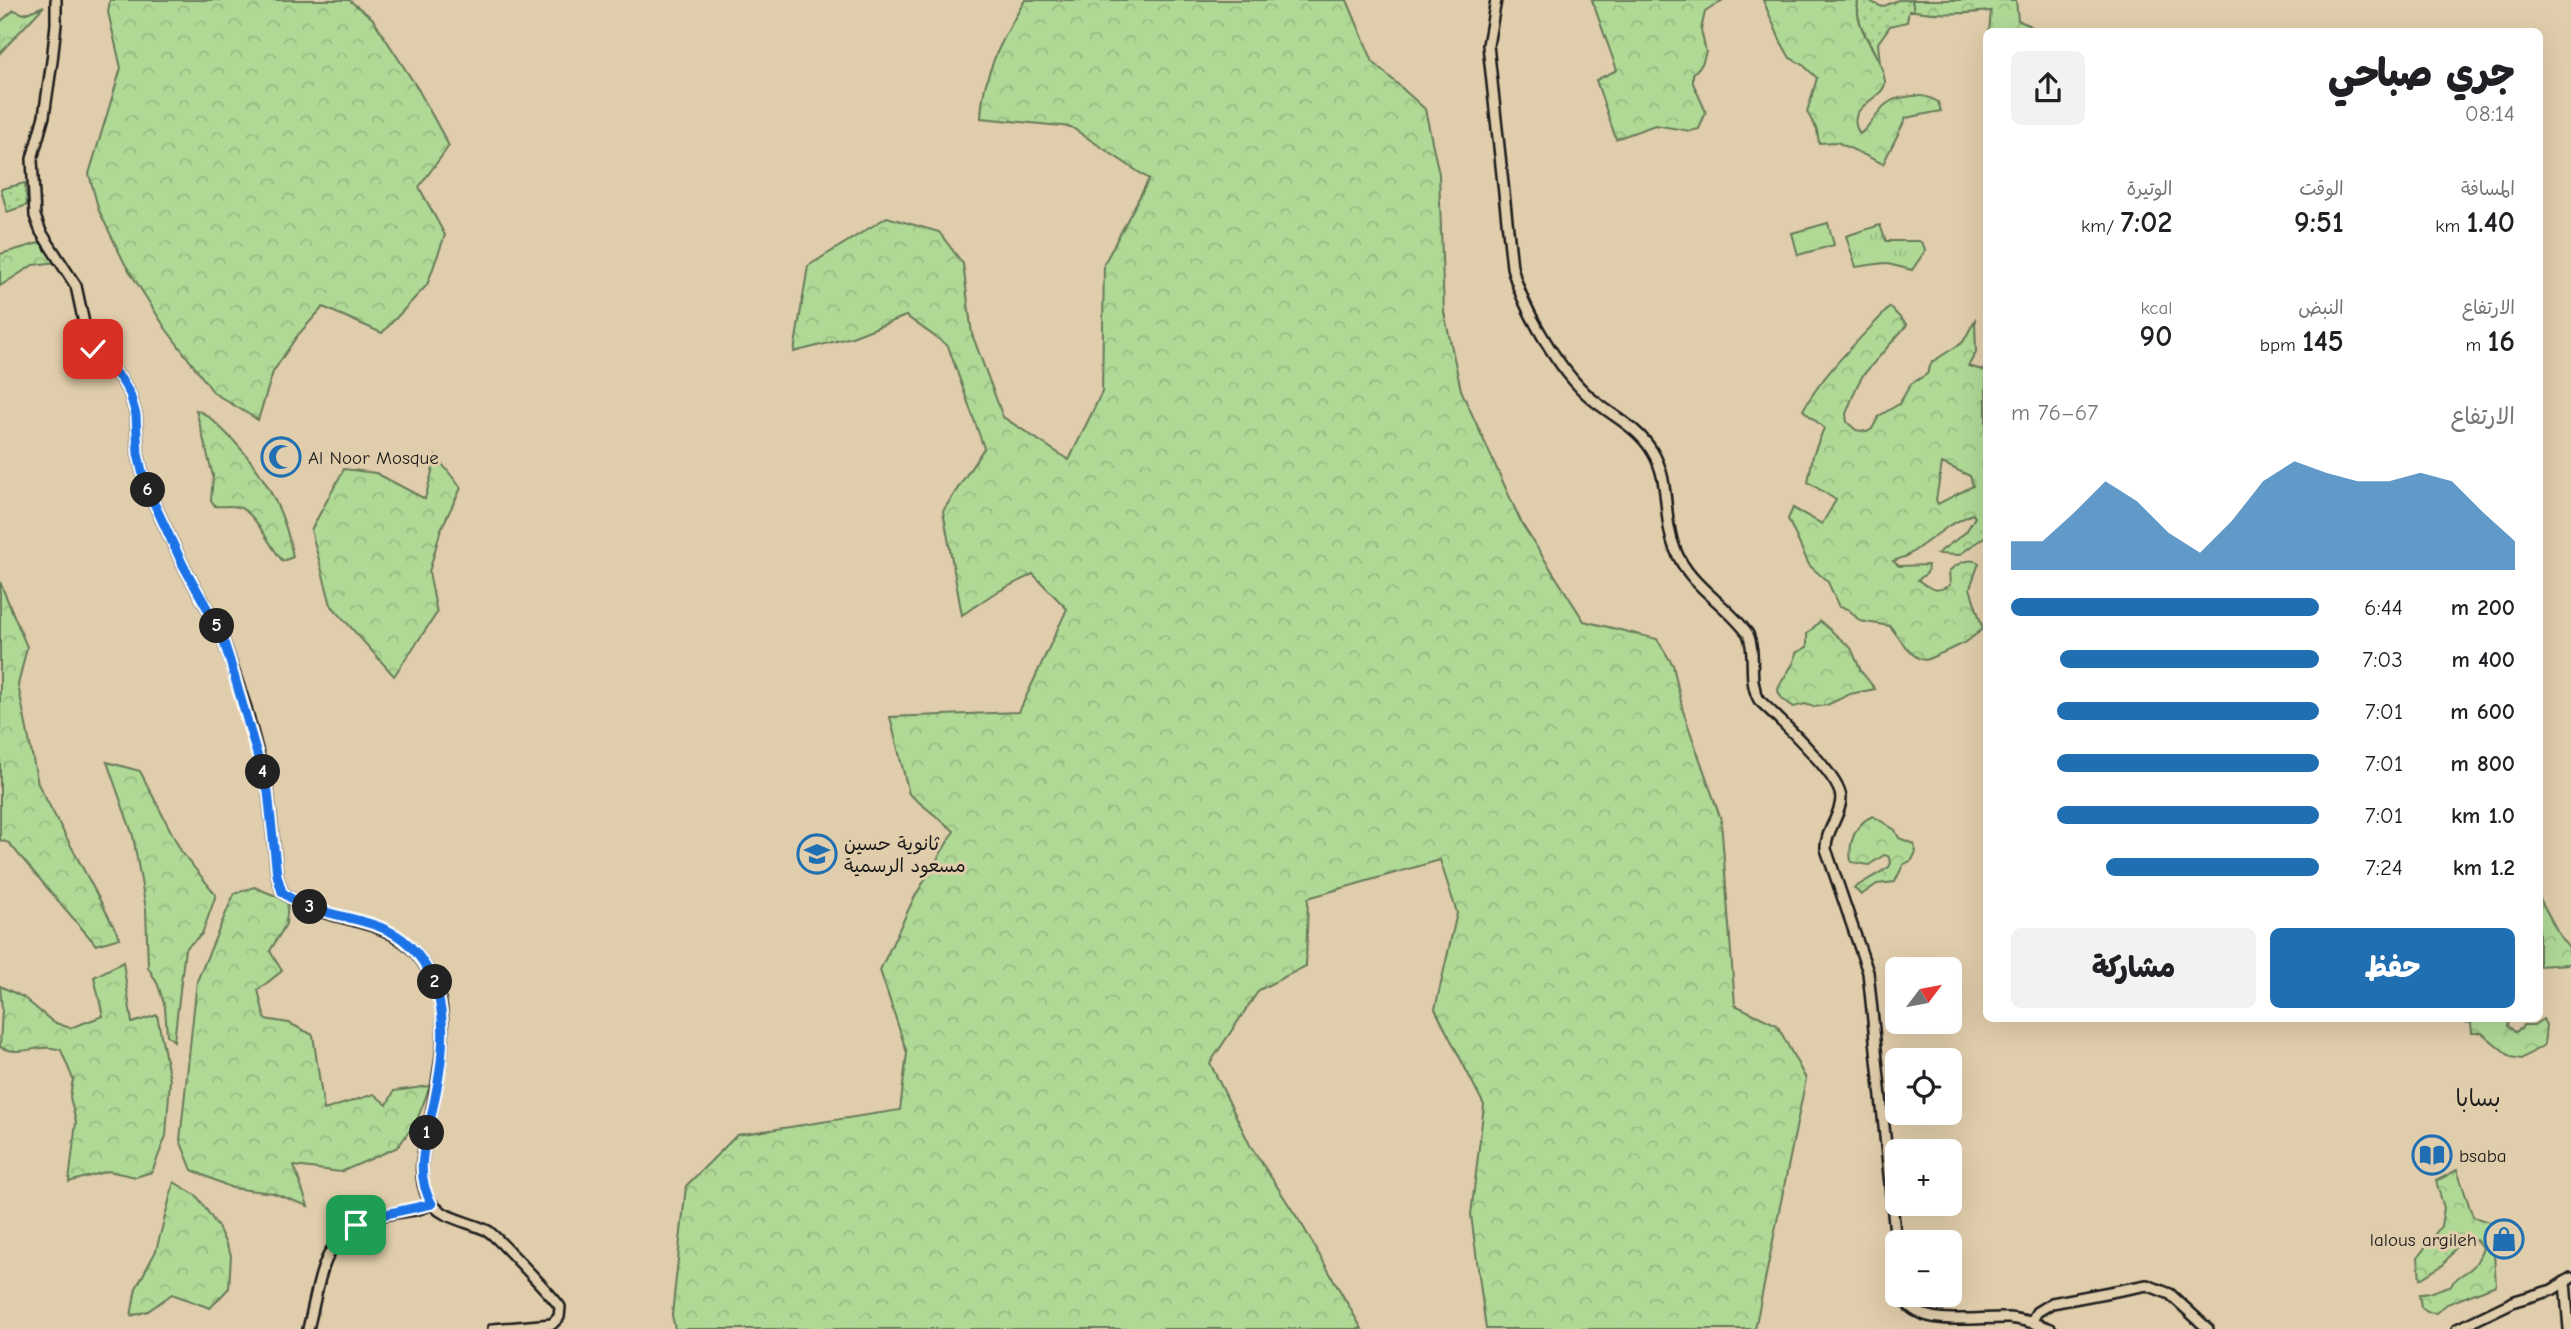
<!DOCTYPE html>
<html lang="ar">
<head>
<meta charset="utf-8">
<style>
	:root { --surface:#fff; --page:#f2f2f2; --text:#202124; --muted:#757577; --accent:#1f6fb2 }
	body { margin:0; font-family:"Comic Neue","Playpen Sans Arabic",sans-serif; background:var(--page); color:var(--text); direction:rtl; height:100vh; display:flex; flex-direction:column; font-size:26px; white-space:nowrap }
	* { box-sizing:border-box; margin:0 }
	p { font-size:23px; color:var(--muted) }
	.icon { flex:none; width:38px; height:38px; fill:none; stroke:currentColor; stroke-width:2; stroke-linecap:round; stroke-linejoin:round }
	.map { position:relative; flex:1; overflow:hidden; direction:ltr }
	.details { position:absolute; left:1983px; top:28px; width:560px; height:994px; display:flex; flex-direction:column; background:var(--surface); border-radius:10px; box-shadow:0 7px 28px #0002; direction:rtl }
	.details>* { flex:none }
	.needle { width:46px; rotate:58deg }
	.controls { position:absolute; left:1885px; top:957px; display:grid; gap:14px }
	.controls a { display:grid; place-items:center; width:77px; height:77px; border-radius:10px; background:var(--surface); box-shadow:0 7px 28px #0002; font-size:35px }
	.pin { position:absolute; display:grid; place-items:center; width:60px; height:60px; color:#fff; margin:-30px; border-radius:14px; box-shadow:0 4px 10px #0006 }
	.km { position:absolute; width:35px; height:35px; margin:-18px; border-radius:50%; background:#222; color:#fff; font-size:19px; line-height:35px; text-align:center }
	.round { display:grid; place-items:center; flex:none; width:74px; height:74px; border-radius:10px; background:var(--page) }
	.summary { display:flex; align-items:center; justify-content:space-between; height:119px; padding:0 28px }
	h1 { font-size:38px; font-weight:800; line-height:52px }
	.figures { display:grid; grid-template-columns:repeat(3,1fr); gap:10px; height:119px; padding:7px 28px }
	.figures div { display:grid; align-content:center }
	.figures b { font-size:30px; font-weight:800 }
	.figures small { font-size:19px; font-weight:400 }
	.figures p { font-size:19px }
	.chart { height:196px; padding:14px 28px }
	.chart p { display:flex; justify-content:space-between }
	.chart svg { width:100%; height:126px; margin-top:7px; fill:var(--accent); opacity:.7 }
	.button { display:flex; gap:14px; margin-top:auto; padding:14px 28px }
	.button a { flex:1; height:80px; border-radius:10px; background:var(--accent); color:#fff; font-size:28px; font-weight:800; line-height:80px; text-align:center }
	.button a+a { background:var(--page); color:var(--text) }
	ul { padding:0 28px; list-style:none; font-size:23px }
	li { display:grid; grid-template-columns:112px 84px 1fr; align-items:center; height:52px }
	li i { height:18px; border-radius:9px; background:var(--accent) }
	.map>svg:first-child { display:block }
	.grass { fill:url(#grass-dots); stroke:#667a59; stroke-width:2 }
	.forest { fill:url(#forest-crowns); stroke:#667a59; stroke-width:2; fill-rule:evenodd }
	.park { fill:url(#park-tufts); stroke:#667a59; stroke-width:2 }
	.pitch { fill:#b0d996; stroke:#667a59; stroke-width:2 }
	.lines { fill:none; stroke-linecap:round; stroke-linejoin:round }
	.secondary-casing { stroke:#1c1c1c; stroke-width:14 }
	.secondary { stroke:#e0cdab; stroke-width:9 }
	.route-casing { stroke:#fff; stroke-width:14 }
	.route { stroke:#1a73e8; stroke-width:9 }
	.labels { text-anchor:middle; stroke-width:6; stroke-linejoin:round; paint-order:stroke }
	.poi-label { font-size:19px; fill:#1c1c1c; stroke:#e0cdab; text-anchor:start }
	.quarter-label { font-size:23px; fill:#1c1c1c; stroke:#e0cdab }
</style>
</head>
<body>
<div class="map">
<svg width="2571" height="1329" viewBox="0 0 2571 1329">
	<defs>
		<pattern id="grass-dots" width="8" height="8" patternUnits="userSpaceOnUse" patternTransform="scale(1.75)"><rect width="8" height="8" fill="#b0d996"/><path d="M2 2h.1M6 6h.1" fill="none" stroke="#97ba81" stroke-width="1.8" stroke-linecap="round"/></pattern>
		<pattern id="forest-crowns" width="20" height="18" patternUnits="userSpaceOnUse" patternTransform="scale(1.75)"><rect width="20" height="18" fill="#b0d996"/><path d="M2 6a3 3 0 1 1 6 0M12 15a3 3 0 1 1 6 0" fill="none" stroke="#97ba81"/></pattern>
		<pattern id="park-tufts" width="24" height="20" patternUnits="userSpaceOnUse" patternTransform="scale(1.75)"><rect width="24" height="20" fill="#b0d996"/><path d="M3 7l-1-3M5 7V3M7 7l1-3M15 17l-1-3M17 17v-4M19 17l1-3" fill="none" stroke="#97ba81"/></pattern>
	</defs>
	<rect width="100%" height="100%" fill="#e0cdab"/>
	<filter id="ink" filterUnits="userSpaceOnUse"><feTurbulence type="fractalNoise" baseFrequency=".0143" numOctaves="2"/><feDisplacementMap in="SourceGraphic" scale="14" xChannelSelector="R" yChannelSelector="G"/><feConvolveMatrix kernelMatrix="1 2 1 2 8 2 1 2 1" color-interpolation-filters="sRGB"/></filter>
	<g filter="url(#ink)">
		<g class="grass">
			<path d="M1858 0H1867L1882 7 1898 0H1912L1914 11H1909L1907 22 1890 26 1878 43 1880 64C1872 42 1854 25 1858 0Z"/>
			<path d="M25 183 27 205 7 212 1 189Z"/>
		</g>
		<g class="forest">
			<path d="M110 0H349L372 18 418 89 449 146 419 187 445 235 427 285 382 333 323 307 297 336 273 372 258 420 214 393 166 329 125 264 99 211 89 174 121 68 108 12Z"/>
			<path d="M1025 0H1347L1373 62 1425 109 1439 174 1444 312 1461 390 1522 524 1584 621 1657 639 1673 665 1683 711 1721 820 1735 1005 1777 1025 1806 1079 1755 1329H1486L1471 1215 1484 1105 1435 1009 1457 913 1440 860 1308 898 1306 966 1259 990 1210 1063 1250 1145 1304 1228 1362 1329H675L672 1315 686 1186 737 1135 900 1110 907 1053 880 970 914 898 954 831 909 794 890 717 1019 712 1067 609 1033 574 993 594 962 615 943 511 984 448 948 346 906 316 852 337 794 352 808 266 887 217 939 232 963 264 972 334 1003 417 1069 460 1102 392 1104 264 1149 179 1071 127 981 118C982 74 1003 38 1025 0Z"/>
			<path d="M1592 0H1723L1705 12 1701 30 1706 52 1702 64 1693 74V83L1706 112 1699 129 1690 131 1655 125 1616 139 1596 80 1617 70Z"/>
			<path d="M1763 0H1858C1853 31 1881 52 1885 81 1887 100 1841 105 1860 134 1878 119 1879 99 1906 97 1918 95 1927 95 1938 102L1941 111 1906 118 1883 164 1837 142 1819 143 1817 130 1807 112 1817 78 1802 64 1790 58 1781 42Z"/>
			<path d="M1912 0H2016L2018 20 2040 31H1989L1991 11C1965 14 1941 15 1914 11Z"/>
			<path d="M44 6 0 53V22L14 10 24 14Z"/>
			<path d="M43 242 58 262 33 265 0 286V254Z"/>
			<path d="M1890 307 1907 325 1863 375 1857 386 1846 414 1847 422 1856 430 1867 432 1872 429 1879 416 1899 404 1911 384 1927 374 1932 362 1963 342 1975 320 1976 353 1968 366 1986 371V536L1959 555 1937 554 1966 532 1975 517 1972 514 1950 525 1907 556 1893 561 1899 566 1928 565 1927 573 1918 580C1931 589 1935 594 1950 585L1949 571C1957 564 1969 557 1979 563L1970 588 1983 629 1965 643 1926 660C1910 659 1900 638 1890 626L1860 621 1848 609 1839 607 1828 582 1809 565 1788 519 1793 508 1822 524 1836 500 1808 482 1813 455 1824 428 1803 410C1825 371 1859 340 1890 307ZM1942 463 1970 476 1973 486 1938 504 1936 500Z"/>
			<path d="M196 410C208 414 213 421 222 429 259 464 285 508 293 557L283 561C270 548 255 511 238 507 231 505 222 507 215 506L211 500 213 476Z"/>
			<path d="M436 456 461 488 441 529 429 572 437 613 394 676 331 605 311 530 344 469 376 473 425 499Z"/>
			<path d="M0 582 27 647 18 685 38 784 120 938 96 945 9 843 0 840Z"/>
			<path d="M1820 621 1851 648 1861 671 1875 689 1850 694 1827 705 1814 707 1805 704 1794 707 1782 699 1778 691 1779 686 1794 662 1796 653 1807 647V634Z"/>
			<path d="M107 762 140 771 181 851 216 895 202 934 185 949 174 1041 167 1035 165 1007 158 985 148 967 146 909 133 836Z"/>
			<path d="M1873 816 1895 830 1899 838 1914 844 1916 852 1912 860 1903 865 1895 882 1877 884 1861 895 1854 888 1889 867 1891 863 1888 856 1884 855 1869 865 1851 862C1848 843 1855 823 1873 816Z"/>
			<path d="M254 887 288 901 286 924 270 951 282 971 258 990 265 1019 289 1023 313 1035 324 1110 374 1094 387 1105 394 1091 430 1086 417 1120 398 1147 341 1172 294 1166 308 1206 273 1193 232 1188 192 1170 180 1140 197 981 234 894Z"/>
			<path d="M2539 897 2561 938 2571 951V961L2568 964 2539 966Z"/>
			<path d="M123 962 132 1023 157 1015 170 1080 166 1136 152 1172 136 1177 108 1171 69 1182 76 1122 70 1097 73 1079 61 1050C38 1042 22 1058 0 1047L2 1009 0 986 23 997 53 1022 70 1028 103 1016 94 977Z"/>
			<path d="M2456 1019H2509L2508 1026 2515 1032 2521 1029 2523 1025H2534L2543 1019 2546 1025 2544 1045 2521 1059 2511 1057 2482 1033H2472L2471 1023 2456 1021Z"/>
			<path d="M2457 1170 2473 1217 2492 1223 2496 1285 2447 1304 2436 1313 2427 1312 2421 1307 2419 1294C2431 1295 2439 1288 2450 1286 2464 1267 2472 1278 2483 1248L2476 1240 2458 1244 2443 1265 2420 1279 2418 1257 2441 1226 2444 1208 2436 1181Z"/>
			<path d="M174 1182 197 1196 218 1227 231 1255 229 1288 210 1308 172 1294 148 1311 131 1316 136 1288 156 1251Z"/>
		</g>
		<path class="park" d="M1880 225 1886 241H1919L1923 244 1925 251 1912 270 1884 263 1856 267 1846 236Z"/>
		<path class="pitch" d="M1828 223 1834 245 1798 255 1792 233Z"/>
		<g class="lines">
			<g class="secondary-casing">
				<g id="secondary">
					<path d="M56 0V24L52 61 44 116 32 159 35 216 41 232 76 286 88 342 98 356 121 379 130 394 136 415 138 454 145 484 183 565 221 633 246 708 268 791 277 875 282 892C325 927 388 911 422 961 429 971 436 982 439 994 448 1032 439 1072 432 1110 427 1139 414 1170 428 1198 439 1219 469 1221 488 1231 494 1234 557 1301 560 1307L559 1317 552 1324 493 1329"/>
					<path d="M1496 0 1488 45 1512 267C1522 308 1559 371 1592 399 1612 416 1638 427 1652 451 1671 481 1662 517 1675 549 1689 586 1726 603 1748 634 1757 655 1747 679 1759 700 1777 717 1840 775 1841 798 1841 816 1825 831 1826 849L1868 972 1897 1252"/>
					<path d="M2565 1282 2569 1329"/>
					<path d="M1902 1295C1915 1329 1973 1317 2008 1318 2022 1319 2038 1324 2051 1329"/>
					<path d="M2031 1322 2037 1312 2052 1303 2147 1285 2170 1294 2208 1329"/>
					<path d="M308 1329C322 1275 320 1231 384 1215 399 1211 418 1212 432 1204"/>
					<path d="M2457 1329 2515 1301 2552 1290 2571 1278"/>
				</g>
			</g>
			<use href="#secondary" class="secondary"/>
		</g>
	</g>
	<g class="lines" filter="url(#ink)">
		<g class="route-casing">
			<path id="route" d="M93 349 121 379 130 394 136 415 138 454 145 484 183 565 221 633 230 661 268 792 277 875 282 892C318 921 377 913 409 945 456 991 444 1058 431 1117 424 1147 415 1176 432 1204L381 1215 356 1225"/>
		</g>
		<use href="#route" class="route"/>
	</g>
	<defs>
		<g id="mosque-ring" transform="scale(2.0125)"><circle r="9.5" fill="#e0cdab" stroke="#1f6fb2" stroke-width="1.5"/><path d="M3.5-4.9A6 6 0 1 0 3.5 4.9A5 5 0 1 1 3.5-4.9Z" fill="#1f6fb2"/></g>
		<g id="school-ring" transform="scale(2.0125)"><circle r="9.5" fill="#e0cdab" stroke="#1f6fb2" stroke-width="1.5"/><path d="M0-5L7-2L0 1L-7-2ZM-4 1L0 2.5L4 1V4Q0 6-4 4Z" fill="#1f6fb2"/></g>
		<g id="library-ring" transform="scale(2.0125)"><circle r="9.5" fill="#e0cdab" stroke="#1f6fb2" stroke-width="1.5"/><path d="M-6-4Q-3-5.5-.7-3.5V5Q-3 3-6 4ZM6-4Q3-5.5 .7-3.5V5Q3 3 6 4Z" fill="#1f6fb2"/></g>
		<g id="shop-ring" transform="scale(2.0125)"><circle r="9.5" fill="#e0cdab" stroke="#1f6fb2" stroke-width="1.5"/><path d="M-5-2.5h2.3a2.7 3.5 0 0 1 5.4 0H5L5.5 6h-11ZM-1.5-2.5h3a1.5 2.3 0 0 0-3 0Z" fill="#1f6fb2"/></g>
	</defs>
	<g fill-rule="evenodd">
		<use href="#mosque-ring" x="281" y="457"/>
		<use href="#school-ring" x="817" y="854"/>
		<use href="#library-ring" x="2432" y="1155"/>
		<use href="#shop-ring" x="2504" y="1239"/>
	</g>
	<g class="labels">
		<g class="poi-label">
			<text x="308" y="464">Al Noor Mosque</text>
			<text x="844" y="850">ثانوية حسين<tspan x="844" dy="22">مسعود الرسمية</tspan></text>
			<text x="2459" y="1162">bsaba</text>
			<text x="2477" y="1246" text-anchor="end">lalous argileh</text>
		</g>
		<g class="quarter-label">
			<text x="2478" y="1106">بسابا</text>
		</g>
	</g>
</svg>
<div class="controls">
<a><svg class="needle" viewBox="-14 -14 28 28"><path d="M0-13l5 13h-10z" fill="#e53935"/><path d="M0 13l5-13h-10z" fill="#757577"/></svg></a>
<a><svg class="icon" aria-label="locate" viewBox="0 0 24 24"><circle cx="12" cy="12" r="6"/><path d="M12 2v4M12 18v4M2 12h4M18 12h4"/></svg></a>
<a>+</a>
<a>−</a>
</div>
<div class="pin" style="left:356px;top:1225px;background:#1e9e55"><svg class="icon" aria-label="arrive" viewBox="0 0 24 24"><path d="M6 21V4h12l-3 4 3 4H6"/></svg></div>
<div class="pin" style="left:93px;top:349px;background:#d93025"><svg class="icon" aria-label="check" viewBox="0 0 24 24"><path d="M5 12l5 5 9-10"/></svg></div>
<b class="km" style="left:427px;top:1133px">1</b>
<b class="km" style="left:435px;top:982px">2</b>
<b class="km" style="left:310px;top:907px">3</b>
<b class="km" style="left:263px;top:772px">4</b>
<b class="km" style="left:217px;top:626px">5</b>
<b class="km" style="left:148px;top:490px">6</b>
<section class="details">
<div class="summary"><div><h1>جري صباحي</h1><p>08:14</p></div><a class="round"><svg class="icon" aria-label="share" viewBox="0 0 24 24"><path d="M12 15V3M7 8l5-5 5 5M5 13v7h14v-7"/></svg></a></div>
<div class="figures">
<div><p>المسافة</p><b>1.40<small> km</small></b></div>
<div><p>الوقت</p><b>9:51</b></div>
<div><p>الوتيرة</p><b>7:02<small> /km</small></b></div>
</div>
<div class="figures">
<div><p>الارتفاع</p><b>16<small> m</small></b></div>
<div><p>النبض</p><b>145<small> bpm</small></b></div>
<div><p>kcal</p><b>90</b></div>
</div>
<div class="chart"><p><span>الارتفاع</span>67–76 m</p>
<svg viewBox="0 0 160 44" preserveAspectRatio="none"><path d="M0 44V34L10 34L20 24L30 13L40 20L50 31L60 38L70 27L80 13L90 6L100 10L110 13L120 13L130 10L140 13L150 24L160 34V44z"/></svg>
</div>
<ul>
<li><b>200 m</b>6:44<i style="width:100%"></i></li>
<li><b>400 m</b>7:03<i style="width:84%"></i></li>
<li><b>600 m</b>7:01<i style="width:85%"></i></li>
<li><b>800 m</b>7:01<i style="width:85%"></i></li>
<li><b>1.0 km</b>7:01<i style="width:85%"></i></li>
<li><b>1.2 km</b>7:24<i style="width:69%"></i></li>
</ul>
<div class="button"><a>حفظ</a><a>مشاركة</a></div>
</section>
</div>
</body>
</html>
